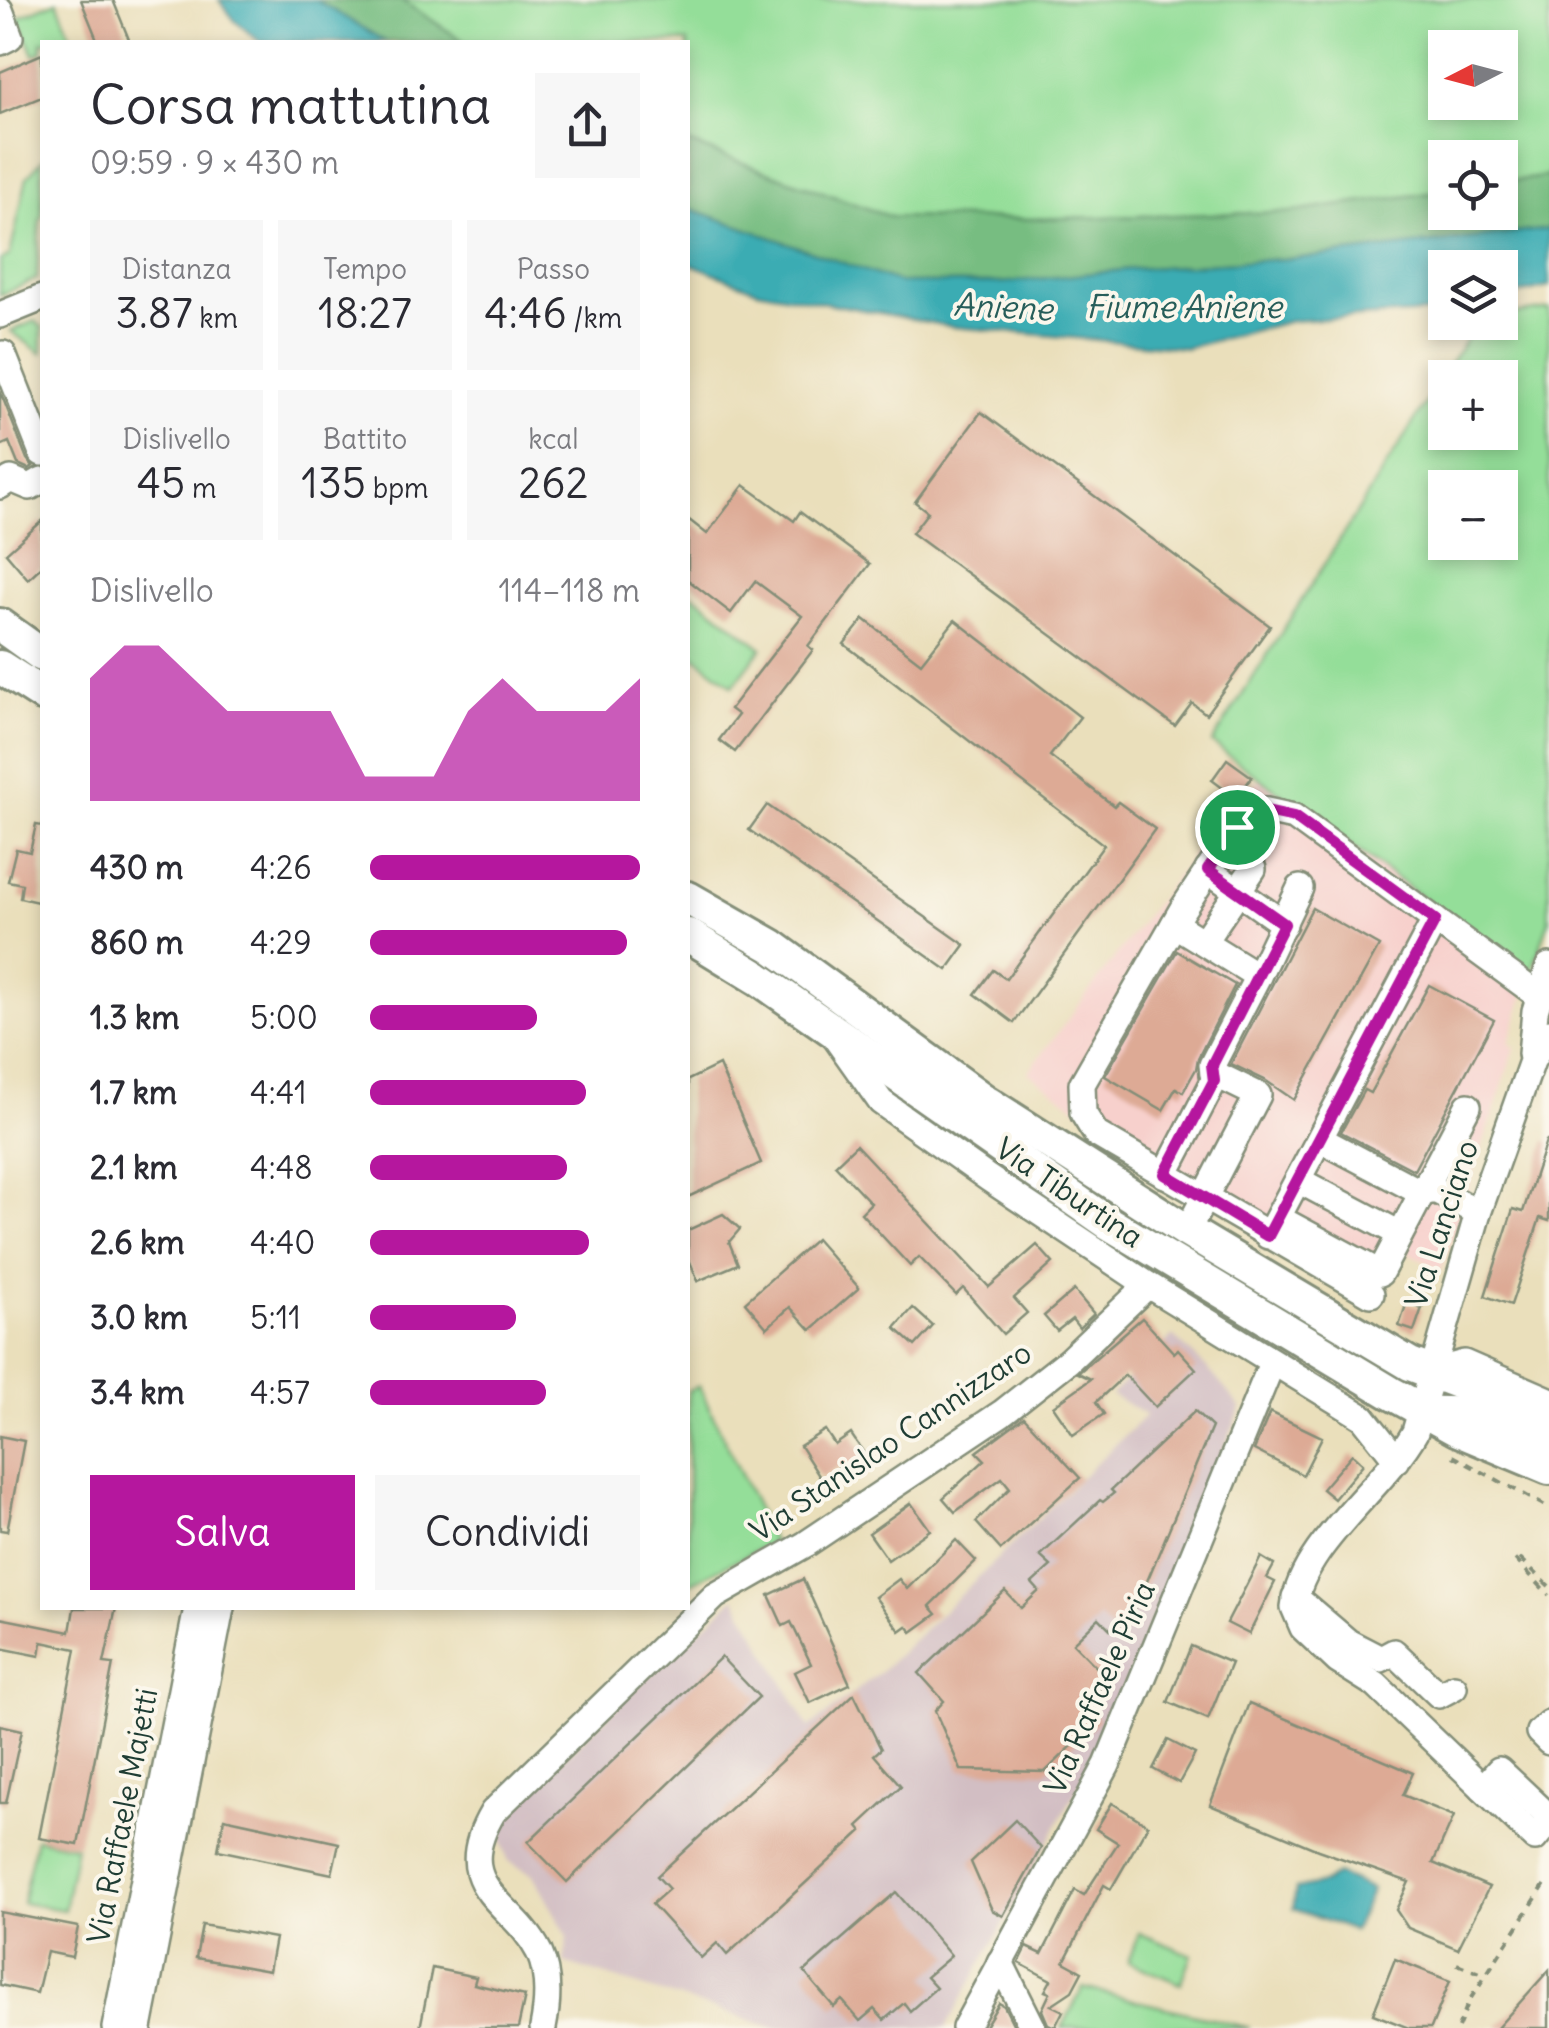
<!DOCTYPE html>
<html lang="it">
<head>
<meta charset="utf-8">
<style>
	:root { --surface:#fff; --page:#f7f7f7; --text:#2b2b33; --muted:#7c7c81; --accent:#b5179e }
	body { margin:0; font-family:Delius,sans-serif; background:var(--page); color:var(--text); height:100vh; display:flex; flex-direction:column; font-size:38px; white-space:nowrap }
	* { box-sizing:border-box; margin:0 }
	p { font-size:32px; color:var(--muted) }
	.icon { flex:none; width:55px; height:55px; fill:none; stroke:currentColor; stroke-width:2; stroke-linecap:round; stroke-linejoin:round }
	.map { position:relative; flex:1; overflow:hidden }
	.details { position:absolute; left:40px; top:40px; width:650px; height:1570px; display:flex; flex-direction:column; background:var(--surface); border-radius:0px; box-shadow:0 5px 15px #0003 }
	.details>* { flex:none }
	.needle { width:65px; rotate:264deg }
	.fabs { position:absolute; left:1428px; top:30px; display:grid; gap:20px }
	.fabs a { display:grid; place-items:center; width:90px; height:90px; border-radius:0px; background:var(--surface); box-shadow:0 5px 15px #0003; font-size:50px }
	.pin { position:absolute; display:grid; place-items:center; width:85px; height:85px; color:#fff; margin:-42px; border:5px solid #fff; border-radius:50%; box-shadow:0 2px 10px #0007 }
	.round { display:grid; place-items:center; flex:none; width:105px; height:105px; border-radius:0px; background:var(--page) }
	.overview { display:flex; align-items:center; justify-content:space-between; height:170px; padding:0 50px }
	h1 { font-size:55px; font-weight:600; line-height:75px }
	.stats { display:grid; grid-template-columns:repeat(3,1fr); gap:15px; height:170px; padding:10px 50px }
	.stats div { display:grid; align-content:center; border-radius:0px; background:var(--page); text-align:center }
	.stats b { font-size:42px; font-weight:600 }
	.stats small { font-size:28px; font-weight:400 }
	.stats p { font-size:28px }
	.chart { height:280px; padding:20px 50px }
	.chart p { display:flex; justify-content:space-between }
	.chart svg { width:100%; height:180px; margin-top:10px; fill:var(--accent); opacity:.7 }
	.cta { display:flex; gap:20px; margin-top:auto; padding:20px 50px }
	.cta a { flex:1; height:115px; border-radius:0px; background:var(--accent); color:#fff; font-size:40px; font-weight:600; line-height:115px; text-align:center }
	.cta a+a { background:var(--page); color:var(--text) }
	ul { padding:0 50px; list-style:none; font-size:32px }
	li { display:grid; grid-template-columns:160px 120px 1fr; align-items:center; height:75px }
	li i { height:25px; border-radius:12px; background:var(--accent) }
	.map>svg:first-child { display:block }
	.built { fill:#f7d0cc }
	.industrial { fill:#d2bec3 }
	.green { fill:#94de99; stroke:#5a8e66; stroke-width:2.5; fill-rule:evenodd }
	.forest { fill:#77bd81; stroke:#4b7d5a; stroke-width:2.5 }
	.water { fill:#3aacb3; stroke:#2c7474; stroke-width:2.5 }
	.building { fill:#ddaa95 }
	.lines { fill:none; stroke-linecap:round; stroke-linejoin:round }
	.minor-casing { stroke:#848e78; stroke-width:30 }
	.major-casing { stroke:#848e78; stroke-width:38 }
	.path { stroke:#848e78; stroke-width:4; stroke-dasharray:8 8; stroke-linecap:butt }
	.minor { stroke:#fff; stroke-width:25 }
	.major { stroke:#fff; stroke-width:32 }
	.route-casing { stroke:#fff; stroke-width:20 }
	.route { stroke:#b5179e; stroke-width:12 }
	.labels { text-anchor:middle; stroke-width:8; stroke-linejoin:round; paint-order:stroke }
	.street-label { font-size:30px; fill:#1f3d34; stroke:#fbf7ec }
	.water-label { font-size:32px; font-style:italic; fill:#275e5a; stroke:#fbf7ec }
</style>
</head>
<body>
<div class="map">
<svg width="1549" height="2028" viewBox="0 0 1549 2028">
	<rect width="100%" height="100%" fill="#fbf7ec"/>
	<filter id="ink" filterUnits="userSpaceOnUse"><feTurbulence type="fractalNoise" baseFrequency=".01" numOctaves="2"/><feDisplacementMap in="SourceGraphic" scale="20" xChannelSelector="R" yChannelSelector="G"/><feConvolveMatrix kernelMatrix="1 2 1 2 8 2 1 2 1" color-interpolation-filters="sRGB"/></filter>
	<filter id="wash" filterUnits="userSpaceOnUse"><feTurbulence type="fractalNoise" baseFrequency=".0048" numOctaves="4" result="noise"/><feDisplacementMap in="SourceGraphic" scale="40" xChannelSelector="R" yChannelSelector="G"/><feGaussianBlur stdDeviation="2.25" result="paint"/><feColorMatrix in="noise" values="0 0 0 0 0 0 0 0 0 0 0 0 0 0 0 0 0 1.4 0 .05"/><feComposite in="paint" operator="in"/></filter>
	<g filter="url(#wash)">
		<rect width="100%" height="100%" fill="#eadfbb"/>
		<path class="built" d="M1259 777 1530 977 1509 1043 1515 1048 1441 1271 1402 1249 1377 1288 1201 1185 1070 1103 1028 1072 1219 820 1226 824Z"/>
		<path class="industrial" d="M1173 1336 1209 1370 1241 1408 1094 1758 946 2028H776L564 1963 568 1937 533 1875 508 1861 495 1822 735 1597 809 1728 881 1671 1146 1415 1111 1395Z"/>
		<g class="green">
			<path d="M401 0H1549V176L1500 183V158H1445V191L1292 212 1030 219 891 217 688 143V42H465ZM1445 48H1500V102H1445Z"/>
			<path d="M57 1 73 39 64 42H42V52L34 55 18 17Z"/>
			<path d="M42 160V218L40 220 37 279 0 295V260L10 255 27 177Z"/>
			<path d="M1549 309V921L1530 977 1212 743 1476 323 1500 322V316ZM1445 378H1500V432H1445ZM1445 488H1500V542H1445Z"/>
			<path d="M35 321 42 327V354L11 331Z"/>
			<path d="M693 594 762 648 733 686 688 651V601Z"/>
			<path d="M699 1386 773 1542 688 1584V1391Z"/>
			<path d="M36 1838 76 1847 64 1910 22 1903Z"/>
			<path d="M1139 1933 1192 1955 1181 1984 1128 1962Z"/>
			<path d="M1083 1988 1250 2028H1062Z"/>
		</g>
		<g class="forest">
			<path d="M316 0H401L465 42H386Z"/>
			<path d="M688 143 891 217 1030 219 1292 212 1445 191V212H1500V183L1549 176V229L1313 257 1132 269 1001 283H900L688 208Z"/>
		</g>
		<g class="water">
			<path d="M219 0H316L386 42H260L235 21Z"/>
			<path d="M688 208 900 283H1001L1132 269 1313 257 1549 229V287L1500 298V268H1445V312L1291 321 1186 348 953 327 757 290 688 263Z"/>
			<path d="M1337 1874 1372 1889 1354 1931 1293 1909 1296 1889 1324 1883Z"/>
		</g>
		<g id="blocks">
			<g class="building">
				<path d="M81 0H113L130 42H98Z"/>
				<path d="M42 54V97L0 114V72Z"/>
				<path d="M0 391 27 459 33 466 29 469 18 464 9 442 0 446Z"/>
				<path d="M981 412 1270 626 1206 714 1192 703 1175 726 912 533 928 512 915 502Z"/>
				<path d="M744 485 794 521 800 512 870 564 808 646 813 650 735 752 719 740 738 715 730 709 802 616 755 581 731 613 688 580V519L707 534Z"/>
				<path d="M42 521V566L28 579 6 553Z"/>
				<path d="M864 619 921 663 955 620 1080 717 1050 756 1114 806 1118 802 1155 829 1014 1023 975 994 993 970 1006 979 1104 845 844 644Z"/>
				<path d="M1227 759 1252 777 1236 798 1212 780Z"/>
				<path d="M767 805 965 945 947 970 749 830Z"/>
				<path d="M36 825 42 826V903L20 898 22 884 8 881 16 849 30 852Z"/>
				<path d="M1312 908 1379 946 1294 1100 1265 1080 1231 1064Z"/>
				<path d="M1177 951 1235 985 1198 1058 1196 1069 1183 1092 1176 1088 1163 1110 1105 1076Z"/>
				<path d="M1429 985 1494 1020 1414 1170 1341 1132 1364 1090 1370 1093Z"/>
				<path d="M719 1065 761 1163 688 1197V1080Z"/>
				<path d="M1546 1141H1549V1221L1540 1218 1511 1305 1485 1296 1513 1209 1523 1212Z"/>
				<path d="M856 1145 989 1287 1037 1245 1053 1263 1014 1298 1027 1313 1003 1334 963 1288 956 1295 919 1257 910 1266 861 1213 871 1203 835 1165Z"/>
				<path d="M723 1214 740 1229 729 1242 738 1264 698 1281 688 1257V1230Z"/>
				<path d="M816 1239 859 1288 811 1330 790 1307 767 1328 745 1302Z"/>
				<path d="M1074 1290 1094 1314 1079 1328 1072 1319 1057 1331 1044 1316Z"/>
				<path d="M1407 1302 1422 1308 1414 1331 1399 1326Z"/>
				<path d="M913 1308 933 1326 915 1346 895 1328Z"/>
				<path d="M1142 1318 1174 1353 1178 1349 1196 1369 1155 1407 1125 1375 1096 1402 1104 1414 1073 1435 1053 1406 1091 1379 1078 1373Z"/>
				<path d="M1195 1411 1212 1427 1137 1605 1111 1630 1099 1618 1073 1643 1109 1680 1084 1704 1099 1720 1045 1772 961 1770 935 1711 944 1701 919 1673 1005 1591 1021 1608 1039 1591 1032 1583 1051 1566 1040 1556 1100 1500 1103 1502 1114 1493 1111 1490Z"/>
				<path d="M1270 1412 1322 1437 1303 1475 1254 1450Z"/>
				<path d="M1024 1417 1080 1478 1001 1550 976 1522 1010 1488 1002 1478 955 1512 943 1498 985 1460 977 1452Z"/>
				<path d="M825 1430 835 1445 851 1434 870 1462 849 1475 842 1465 821 1479 800 1446Z"/>
				<path d="M0 1436 24 1441 7 1531 0 1530Z"/>
				<path d="M1352 1454 1363 1464 1334 1499 1322 1489Z"/>
				<path d="M911 1503 930 1530 888 1560 869 1533Z"/>
				<path d="M956 1540 976 1561 930 1606 937 1614 912 1632 907 1626 900 1631 875 1597 899 1579 907 1589Z"/>
				<path d="M1261 1557 1274 1565 1267 1578 1275 1582 1249 1634 1227 1623Z"/>
				<path d="M803 1579 850 1684 810 1703 795 1672 811 1664 791 1622 783 1626 769 1595Z"/>
				<path d="M74 1608H116L104 1663 113 1664 78 1845 39 1838 76 1649 42 1642 40 1656 0 1648V1618L70 1632Z"/>
				<path d="M1191 1646 1231 1663 1208 1719 1168 1702Z"/>
				<path d="M721 1657 759 1697 567 1882 528 1842Z"/>
				<path d="M854 1694 881 1749 874 1755 901 1786 858 1826 862 1831 727 1955 717 1943 701 1958 652 1904 669 1889 657 1876Z"/>
				<path d="M1249 1703 1413 1773 1403 1795 1454 1816 1433 1863 1489 1887 1458 1949 1408 1928 1396 1910 1409 1882 1318 1850 1210 1805Z"/>
				<path d="M0 1725 22 1730 6 1803H0Z"/>
				<path d="M1168 1740 1195 1754 1179 1783 1153 1769Z"/>
				<path d="M1112 1803 1148 1825 1111 1889 1104 1885 1064 1962 1082 1972 1072 1991 1051 2005 1063 2011 1055 2027 1048 2024 1042 2010 1050 1993 1045 1991 1051 1980 1019 1963 1027 1947 1042 1954 1075 1890 1084 1895 1118 1843 1096 1829Z"/>
				<path d="M224 1818 339 1843 332 1874 218 1850Z"/>
				<path d="M1015 1820 1041 1848 1003 1916 992 1910 971 1862Z"/>
				<path d="M896 1892 951 1956 926 1977 936 1988 910 2011 904 2003 884 2020 874 2009 860 2021 842 2000 834 2007 804 1972Z"/>
				<path d="M0 1912 78 1927 72 1957 47 1952 37 1993 0 1985Z"/>
				<path d="M202 1925 275 1938 269 1971 196 1958Z"/>
				<path d="M1395 1959 1450 1981 1431 2028H1409L1373 2014Z"/>
				<path d="M432 1968 476 1977 474 1984 525 1996 518 2028H420Z"/>
				<path d="M1549 1970V2028H1497Z"/>
				<path d="M999 2003 1004 2006 1015 2028H984Z"/>
			</g>
		</g>
	</g>
	<g filter="url(#ink)">
		<use href="#blocks" fill-opacity="0" stroke="#848e78" stroke-width="2.5"/>
		<g class="lines">
			<g class="minor-casing">
				<g id="minor">
					<path d="M0 10 10 37 0 42"/>
					<path d="M0 315 42 298"/>
					<path d="M3 354 42 453"/>
					<path d="M0 486 11 479 30 487 42 480"/>
					<path d="M1208 870 1284 924"/>
					<path d="M1174 924 1258 976 1300 888"/>
					<path d="M1204 941 1253 869"/>
					<path d="M1549 1032 1532 1061 1478 1213 1415 1432C1384 1488 1302 1544 1294 1607L1303 1628 1338 1661 1376 1685 1535 1838 1549 1821"/>
					<path d="M835 1037 881 1102 988 1178 1148 1285 1363 1417 1397 1460"/>
					<path d="M1531 1054 1535 1011 1549 966"/>
					<path d="M1165 1175 1214 1081 1212 1065 1258 976"/>
					<path d="M1298 1180 1400 1234"/>
					<path d="M1422 1193 1468 1106"/>
					<path d="M1422 1193 1435 1190 1478 1213"/>
					<path d="M1278 1218 1380 1273 1422 1193 1320 1139"/>
					<path d="M1187 1231 1258 1095 1213 1073"/>
					<path d="M1268 1236 1435 920"/>
					<path d="M1371 1294 1096 1134 1083 1113 1082 1084 1182 910 1237 827 1262 810 1294 817 1539 996"/>
					<path d="M1432 1372 1464 1363 1549 1400"/>
					<path d="M1422 1409 1469 1410 1549 1442"/>
					<path d="M1295 1597 1348 1642 1381 1659 1394 1652 1439 1695 1454 1687"/>
					<path d="M1549 1723 1539 1732 1549 1742"/>
					<path d="M1483 1788 1499 1770 1549 1817"/>
					<path d="M1000 1962 1033 2028"/>
					<path d="M115 2028 197 1608"/>
					<path d="M139 2028 221 1608"/>
					<path d="M543 2028C548 2003 550 1976 539 1952 513 1900 447 1889 493 1812L715 1596 806 1544 1002 1413 1068 1361 1148 1285"/>
					<path d="M965 2028 1107 1765 1272 1363"/>
				</g>
			</g>
			<g class="major-casing">
				<g id="major">
					<path d="M0 625 42 655"/>
					<path d="M0 667 42 694"/>
					<path d="M688 898 772 946 986 1102 1187 1231 1410 1364 1549 1417"/>
					<path d="M688 935 758 978 1107 1222 1391 1393 1456 1429 1549 1468"/>
				</g>
			</g>
			<g class="path">
				<path d="M1453 1456 1549 1508"/>
				<path d="M1549 1586 1520 1558H1514L1549 1595"/>
				<path d="M1457 1964 1486 1975"/>
				<path d="M1458 2028 1469 2001 1549 1878"/>
			</g>
			<use href="#minor" class="minor"/>
			<use href="#major" class="major"/>
		</g>
	</g>
	<g class="lines" filter="url(#ink)">
		<g class="route-casing">
			<path id="route" d="M1262 810 1294 817 1435 920 1268 1236 1165 1174 1214 1081 1212 1065 1284 924 1208 870 1237 827Z"/>
		</g>
		<use href="#route" class="route"/>
	</g>
	<g class="labels">
		<g class="street-label">
			<text transform="translate(1069 1193) rotate(34)" y="10">Via Tiburtina</text>
			<text transform="translate(1442 1224) rotate(-72)" y="10">Via Lanciano</text>
			<text transform="translate(891 1442) rotate(-34)" y="10">Via Stanislao Cannizzaro</text>
			<text transform="translate(1100 1688) rotate(-66)" y="10">Via Raffaele Piria</text>
			<text transform="translate(123 1816) rotate(-79)" y="10">Via Raffaele Majetti</text>
		</g>
		<g class="water-label">
			<text transform="translate(1003 307) rotate(3)" y="11">Aniene</text>
			<text x="1184" y="318">Fiume Aniene</text>
		</g>
	</g>
</svg>
<div class="fabs">
<a><svg class="needle" viewBox="-14 -14 28 28"><path d="M0-13l5 13h-10z" fill="#e53935"/><path d="M0 13l5-13h-10z" fill="#7c7c81"/></svg></a>
<a><svg class="icon" aria-label="locate" viewBox="0 0 24 24"><circle cx="12" cy="12" r="6"/><path d="M12 2v4M12 18v4M2 12h4M18 12h4"/></svg></a>
<a><svg class="icon" aria-label="layers" viewBox="0 0 24 24"><path d="M12 4l9 5-9 5-9-5zM3 14l9 5 9-5"/></svg></a>
<a>+</a>
<a>−</a>
</div>
<div class="pin" style="left:1237px;top:827px;background:#1e9e55"><svg class="icon" aria-label="arrive" viewBox="0 0 24 24"><path d="M6 21V4h12l-3 4 3 4H6"/></svg></div>
<section class="details">
<div class="overview"><div><h1>Corsa mattutina</h1><p>09:59 · 9 × 430 m</p></div><a class="round"><svg class="icon" aria-label="share" viewBox="0 0 24 24"><path d="M12 15V3M7 8l5-5 5 5M5 13v7h14v-7"/></svg></a></div>
<div class="stats">
<div><p>Distanza</p><b>3.87<small> km</small></b></div>
<div><p>Tempo</p><b>18:27</b></div>
<div><p>Passo</p><b>4:46<small> /km</small></b></div>
</div>
<div class="stats">
<div><p>Dislivello</p><b>45<small> m</small></b></div>
<div><p>Battito</p><b>135<small> bpm</small></b></div>
<div><p>kcal</p><b>262</b></div>
</div>
<div class="chart"><p><span>Dislivello</span>114–118 m</p>
<svg viewBox="0 0 160 44" preserveAspectRatio="none"><path d="M0 44V14L10 6L20 6L30 14L40 22L50 22L60 22L70 22L80 38L90 38L100 38L110 22L120 14L130 22L140 22L150 22L160 14V44z"/></svg>
</div>
<ul>
<li><b>430 m</b>4:26<i style="width:100%"></i></li>
<li><b>860 m</b>4:29<i style="width:95%"></i></li>
<li><b>1.3 km</b>5:00<i style="width:62%"></i></li>
<li><b>1.7 km</b>4:41<i style="width:80%"></i></li>
<li><b>2.1 km</b>4:48<i style="width:73%"></i></li>
<li><b>2.6 km</b>4:40<i style="width:81%"></i></li>
<li><b>3.0 km</b>5:11<i style="width:54%"></i></li>
<li><b>3.4 km</b>4:57<i style="width:65%"></i></li>
</ul>
<div class="cta"><a>Salva</a><a>Condividi</a></div>
</section>
</div>
</body>
</html>
